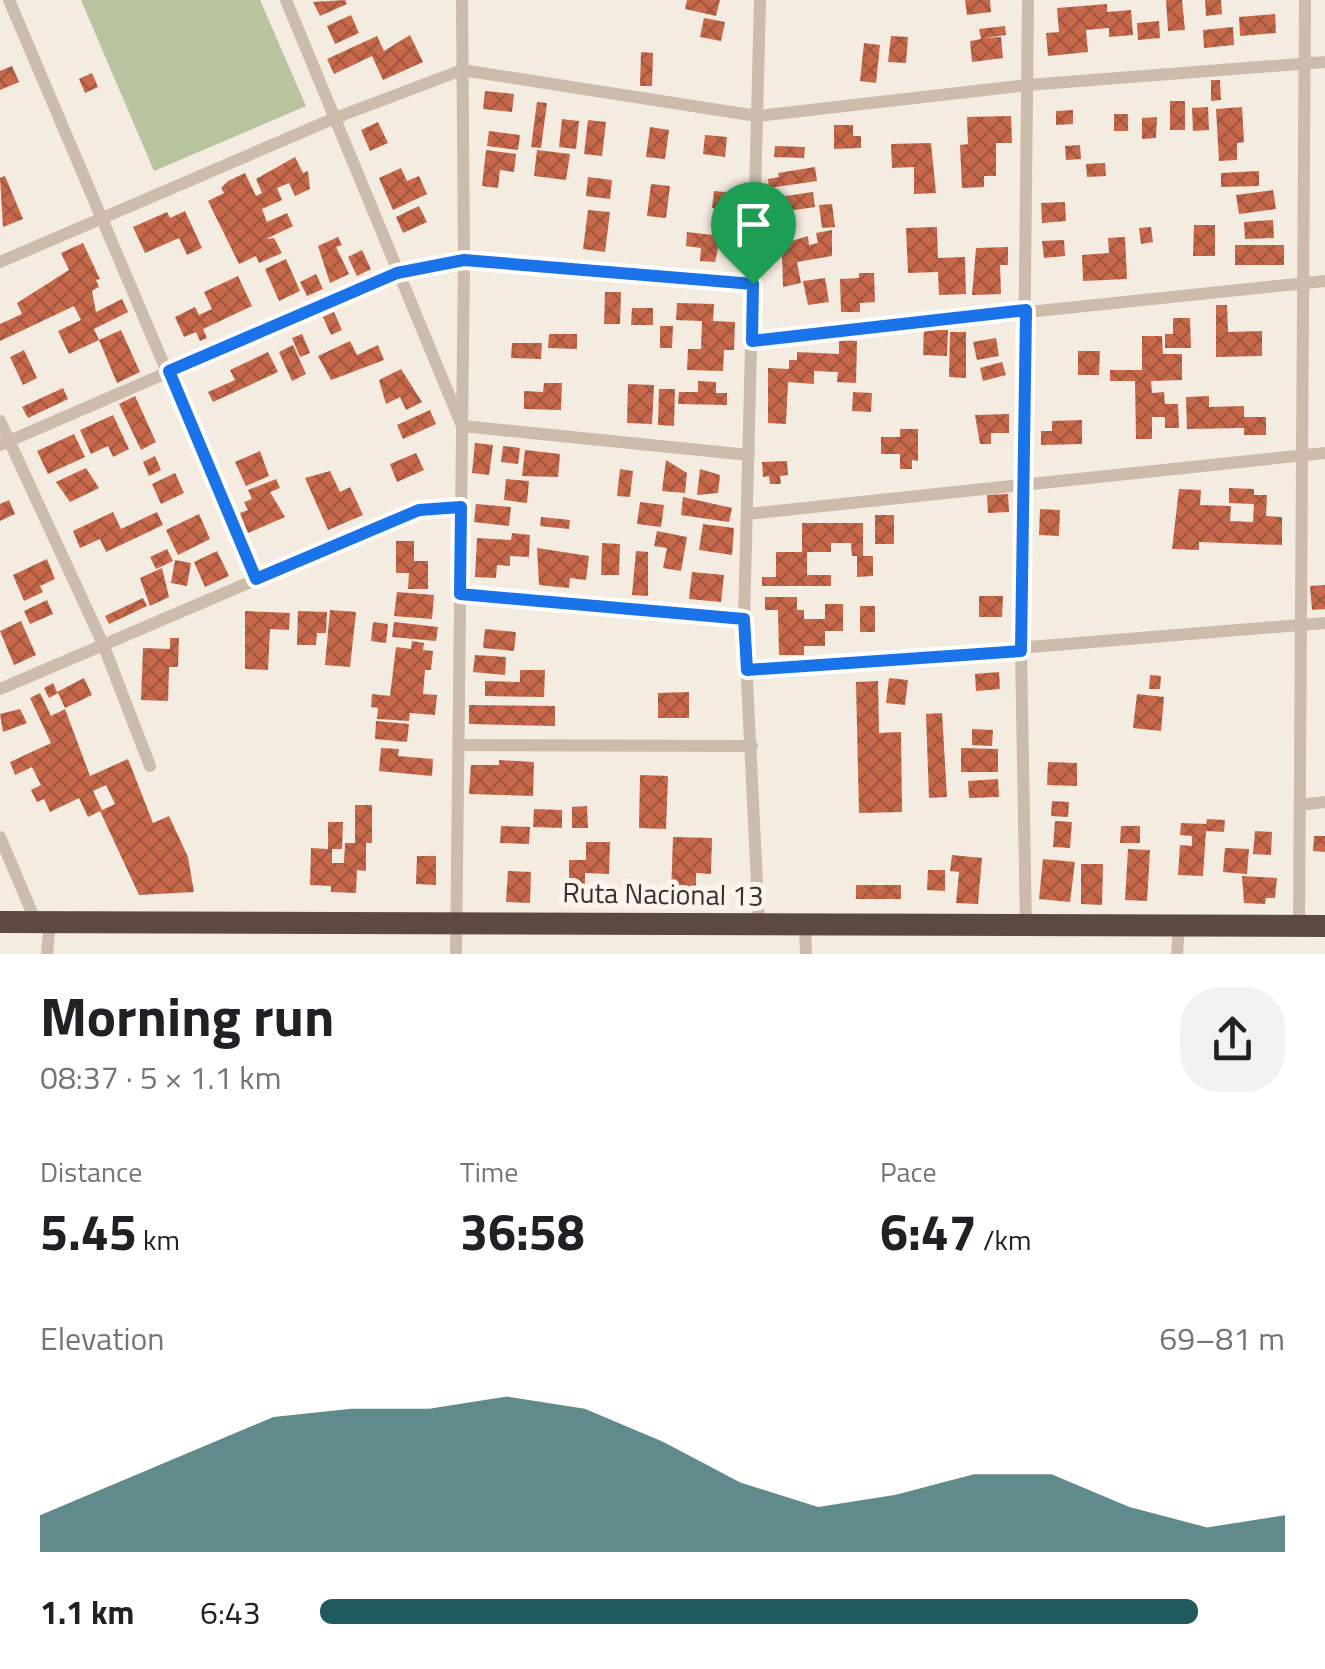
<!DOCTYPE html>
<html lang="en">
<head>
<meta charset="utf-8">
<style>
	:root { --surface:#fff; --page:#f2f2f2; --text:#202124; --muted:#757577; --accent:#1f5a5e }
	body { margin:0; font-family:"Titillium Web",sans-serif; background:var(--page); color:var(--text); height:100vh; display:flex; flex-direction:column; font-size:38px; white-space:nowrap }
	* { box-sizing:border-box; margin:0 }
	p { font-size:32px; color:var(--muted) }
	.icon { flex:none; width:55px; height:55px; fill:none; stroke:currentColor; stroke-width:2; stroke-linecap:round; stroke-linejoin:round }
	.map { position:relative; height:954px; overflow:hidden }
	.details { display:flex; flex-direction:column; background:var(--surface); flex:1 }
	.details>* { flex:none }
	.pin { position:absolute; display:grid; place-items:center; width:85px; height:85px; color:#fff; margin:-102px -42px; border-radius:50% 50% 50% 0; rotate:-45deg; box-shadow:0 0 10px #0007 }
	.pin .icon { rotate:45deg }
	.round { display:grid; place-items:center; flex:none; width:105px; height:105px; border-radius:40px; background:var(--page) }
	.headline { display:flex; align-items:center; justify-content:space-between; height:170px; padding:0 40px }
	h1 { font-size:55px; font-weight:700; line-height:75px }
	.metrics { display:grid; grid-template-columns:repeat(3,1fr); gap:15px; height:170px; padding:10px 40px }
	.metrics div { display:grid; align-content:center }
	.metrics b { font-size:50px; font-weight:700 }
	.metrics small { font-size:28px; font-weight:400 }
	.metrics p { font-size:28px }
	.chart { height:280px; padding:20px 40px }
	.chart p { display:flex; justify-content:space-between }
	.chart svg { width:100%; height:180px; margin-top:10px; fill:var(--accent); opacity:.7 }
	ul { padding:0 40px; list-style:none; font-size:32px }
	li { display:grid; grid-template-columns:160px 120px 1fr; align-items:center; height:75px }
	li i { height:25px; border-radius:12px; background:var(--accent) }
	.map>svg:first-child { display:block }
	.pitch { fill:#b8c4a0 }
	.building { fill:url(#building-cross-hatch) }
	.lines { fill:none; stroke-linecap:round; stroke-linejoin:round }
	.street { stroke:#cdbbac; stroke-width:12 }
	.highway { stroke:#5c4a42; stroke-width:22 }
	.route-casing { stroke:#fff; stroke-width:20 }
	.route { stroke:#1a73e8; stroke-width:12 }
	.labels { text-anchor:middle; stroke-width:10; stroke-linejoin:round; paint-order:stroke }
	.street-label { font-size:28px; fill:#3b302b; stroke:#fbf5ee }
</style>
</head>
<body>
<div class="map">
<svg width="1325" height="954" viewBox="0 0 1325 954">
	<defs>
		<pattern id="building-cross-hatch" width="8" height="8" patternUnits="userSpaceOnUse" patternTransform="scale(2.5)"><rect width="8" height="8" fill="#c8694b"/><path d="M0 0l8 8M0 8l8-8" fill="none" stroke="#a4573f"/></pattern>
	</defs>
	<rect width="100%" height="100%" fill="#f4ebe1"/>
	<path class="pitch" d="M81 0H260L306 106 154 171Z"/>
	<g class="building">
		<path d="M345 0 347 4 320 16 313 2Z"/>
		<path d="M687 0H720L716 16 685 9Z"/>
		<path d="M965 0H990L991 12 967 15Z"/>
		<path d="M1166 0H1182L1185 30 1168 31Z"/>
		<path d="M1205 0H1221L1222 14 1206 16Z"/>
		<path d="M1107 4V12L1131 10 1133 35 1109 37V28L1086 30 1088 52 1048 56 1046 33 1059 32 1057 8Z"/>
		<path d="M1275 14 1276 33 1240 36 1239 17Z"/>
		<path d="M351 15 359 33 335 44 327 26Z"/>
		<path d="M704 18 725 22 721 41 700 37Z"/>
		<path d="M1159 21 1160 38 1138 40 1137 23Z"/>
		<path d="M1005 26 1006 35 984 38 1001 37 1003 58 972 62 970 41 981 39 979 29Z"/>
		<path d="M1233 27 1234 45 1204 48 1203 30Z"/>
		<path d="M410 35 423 62 383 80 372 56 334 74 327 59 377 36 384 51Z"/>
		<path d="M891 36 908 37 906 63 888 62Z"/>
		<path d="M864 43 880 45 876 83 860 81Z"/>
		<path d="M641 52 653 53 652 86H640Z"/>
		<path d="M12 66 19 82 0 90V71Z"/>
		<path d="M92 73 98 87 85 93 79 79Z"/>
		<path d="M1211 80H1220L1221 100 1211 101Z"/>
		<path d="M485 91 514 94 512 112 483 109Z"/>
		<rect x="1170" y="101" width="15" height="29"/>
		<path d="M537 102 547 103 541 148 531 147Z"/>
		<path d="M1208 107 1209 130 1193 131 1192 108Z"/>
		<path d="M1242 107 1244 142 1237 143V160L1219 161 1216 109Z"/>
		<path d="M1073 110V124L1056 125V111Z"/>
		<rect x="1114" y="114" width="14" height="17"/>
		<path d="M1011 116 1012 143H996V176H984V187L962 188 960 145 968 144 967 117Z"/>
		<path d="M1157 117 1156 138 1142 139V118Z"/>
		<path d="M562 119 579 121 576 149 559 147Z"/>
		<path d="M588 120 606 122 602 156 584 154Z"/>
		<path d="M378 122 388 143 370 151 361 130Z"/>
		<path d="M834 125H853V136H861V148L834 149Z"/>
		<path d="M650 127 669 130 665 159 646 157Z"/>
		<path d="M489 131 520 135 518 150 487 146Z"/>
		<path d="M705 135 727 137 725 157 703 154Z"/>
		<path d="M931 143 936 193 914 194V167L892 168 891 144Z"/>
		<path d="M1080 145 1081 159 1066 160 1065 146Z"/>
		<path d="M775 146 805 147 804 158 774 157Z"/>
		<path d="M486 150 516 154 514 172 500 170 498 188 482 186Z"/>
		<path d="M537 150 570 154 566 180 534 176Z"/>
		<path d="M295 157 303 173 308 171 310 189 295 196 289 183 277 188 282 200 262 209 267 222 287 213 293 226 266 239 274 238 282 253 259 263 256 256 239 264 208 201 224 193 221 188 228 181 245 173 256 196 262 193 256 179Z"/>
		<path d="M1105 163 1106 176 1087 177 1086 164Z"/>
		<path d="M815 167 817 181 769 188 768 179 779 177 778 173Z"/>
		<path d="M401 168 407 181 419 176 427 194 393 210 379 178Z"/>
		<path d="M1259 171V186L1221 187V173Z"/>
		<path d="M5 176 23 219 3 227 0 178Z"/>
		<path d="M588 177 612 180 610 199 586 196Z"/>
		<path d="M651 184 670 186 666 218 647 216Z"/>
		<path d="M1273 190 1276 209 1239 214 1236 195Z"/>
		<path d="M714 191 735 193 733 210 712 208Z"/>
		<path d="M813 192 815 207 760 215 758 200Z"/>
		<path d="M1065 202 1066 221 1042 223 1041 203Z"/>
		<path d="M832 204 835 227 822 228 819 205Z"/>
		<path d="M419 206 427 222 403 233 396 217Z"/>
		<path d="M588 210 610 212 605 252 583 249Z"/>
		<path d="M185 211 202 248 187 255 179 238 145 253 133 227 167 212 170 218Z"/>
		<path d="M1273 220 1274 238 1245 239 1244 222Z"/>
		<path d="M1194 225H1215V256H1193Z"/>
		<path d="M937 227 938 258 965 257 966 294 939 295 938 272 908 273 906 228Z"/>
		<path d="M1151 227 1153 242 1141 244 1139 228Z"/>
		<path d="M832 230V256L797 262 801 283 783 287 782 255 775 256 773 247 808 236 809 245 818 243 816 233Z"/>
		<path d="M687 232 721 236 715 262 700 261 701 248 686 246Z"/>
		<path d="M338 237 342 245 336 247 349 274 330 283 318 246Z"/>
		<path d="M1125 237 1127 279 1083 281 1082 255 1109 253 1108 238Z"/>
		<path d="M1064 240 1065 256 1044 258 1042 241Z"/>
		<path d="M83 243 100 279 96 280 99 287 92 291 96 312 122 299 128 312 94 329 99 340 121 330 140 372 117 383 99 340 69 354 58 331 81 320 74 306 0 341V324L22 314 17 303 69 270 61 253Z"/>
		<rect x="1235" y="245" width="49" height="20"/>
		<path d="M1008 247V265H1000L1001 294 972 295 976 248Z"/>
		<path d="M362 250 371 269 357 276 348 257Z"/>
		<path d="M286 259 300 291 279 301 265 269Z"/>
		<path d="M859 273H874L875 302 860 303V312H841L840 279 859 278Z"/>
		<path d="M316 274 323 289 307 296 300 282Z"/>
		<path d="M238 276 252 306 203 329 207 338 200 341 196 332 184 337 175 317 195 307 199 315 212 309 204 292Z"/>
		<path d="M825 278 829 302 808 305 803 281Z"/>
		<path d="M605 292H621L620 324H604Z"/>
		<path d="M677 303 714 304 713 321 735 322 734 350H724L723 371 687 370 688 349H701L702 321 676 320Z"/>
		<path d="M1216 305H1227L1228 332 1262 331V356L1216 357Z"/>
		<path d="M632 308H653V325H631Z"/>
		<path d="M334 312 342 330 331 335 323 317Z"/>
		<path d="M1173 318H1190L1191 348H1165V334H1173Z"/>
		<path d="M660 326H673L672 348H660Z"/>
		<path d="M924 329 948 330 947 356 923 355Z"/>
		<path d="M950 332H966V378L949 377Z"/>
		<path d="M302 334 310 353 300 357 292 338Z"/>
		<path d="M549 334H577V349L548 348Z"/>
		<path d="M1142 336H1162L1163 354H1182V380L1151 381 1152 393 1164 392 1165 404H1178L1179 428H1165V417H1152V439H1136L1135 381H1110V370H1142Z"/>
		<path d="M996 338 999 356 977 360 973 342Z"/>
		<path d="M839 340 857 341 856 383 837 382 838 372 814 371V384L788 382 786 424 768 423V368L789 369V360H797V352L839 354Z"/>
		<path d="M350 341 357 355 378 345 384 360 331 380 318 356Z"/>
		<path d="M512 343H542L541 359 511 358Z"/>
		<path d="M293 345 306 374 292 381 279 352Z"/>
		<path d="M24 350 37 378 23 385 10 357Z"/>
		<path d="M1078 351H1100L1099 375H1078Z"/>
		<path d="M268 352 278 372 213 402 208 392 235 380 230 370Z"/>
		<path d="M1002 362 1006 375 983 381 980 368Z"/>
		<path d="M401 369 422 402 406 410 400 397 386 404 379 380Z"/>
		<path d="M698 381 716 382V393H727V405L678 404 679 392H698Z"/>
		<path d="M544 383H562L561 410 524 409V391L543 392Z"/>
		<path d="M628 384 654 385 652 424 627 423Z"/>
		<path d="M63 388 68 399 28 418 22 407Z"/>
		<path d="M659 389H675L674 426 658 425Z"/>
		<path d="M853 392 872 393 871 412 852 411Z"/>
		<path d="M135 396 156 442 141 450 119 404Z"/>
		<path d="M1209 396V407L1244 406V417H1266V435H1244V428L1187 429 1186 397Z"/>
		<path d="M430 410 436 424 403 439 397 425Z"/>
		<path d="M1009 414V433H991V444H980L975 415Z"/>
		<path d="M113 415 129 449 113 457 108 446 91 454 80 430Z"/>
		<path d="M1082 420V444L1041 445V431H1052V421Z"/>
		<path d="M900 429H918V461L912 460V469H900V454H881V437H900Z"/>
		<path d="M74 434 85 457 48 474 37 451Z"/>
		<path d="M475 443 493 445 489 475 472 473Z"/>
		<path d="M503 446 520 448 518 464 501 462Z"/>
		<path d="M525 450 560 454 558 477 522 476Z"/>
		<path d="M260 451 269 476 246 486 235 462Z"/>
		<path d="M416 453 424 470 397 482 390 464Z"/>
		<path d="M155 456 161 470 149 476 143 462Z"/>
		<path d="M666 460 687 473 685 493 662 491Z"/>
		<path d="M787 461 788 475 780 476 781 484H770L769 476 763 477 762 462Z"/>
		<path d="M86 468 99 488 70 502 56 482Z"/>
		<path d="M620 469 633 471 630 497 617 496Z"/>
		<path d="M700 469 720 475 718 493 697 495Z"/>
		<path d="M330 471 340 492 350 487 363 515 328 530 305 478Z"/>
		<path d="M175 473 184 493 161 504 152 484Z"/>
		<path d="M276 479 280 488 270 492 285 517 248 533 240 513 248 510 244 502 252 499 248 490Z"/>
		<path d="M506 479 529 481 527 503 504 500Z"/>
		<path d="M1229 488 1254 489V495H1267L1266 516 1282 517V545L1199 542V550L1172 549 1179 489 1201 490 1200 505 1231 506 1230 521 1253 522 1254 504 1229 503Z"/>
		<path d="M1008 494 1009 512 988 513 987 495Z"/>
		<path d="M683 497 732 508 729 522 681 515Z"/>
		<path d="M9 500 15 514 0 521V504Z"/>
		<path d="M640 502 664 505 661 527 637 524Z"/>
		<path d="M476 504 511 507 509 526 474 522Z"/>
		<path d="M1040 509 1060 510 1059 536 1039 535Z"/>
		<path d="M113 512 121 529 157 512 163 525 106 552 100 539 80 548 73 531Z"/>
		<path d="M199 514 210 539 178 555 166 530Z"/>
		<rect x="875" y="515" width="19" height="29"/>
		<path d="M541 517 570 520 569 529 540 526Z"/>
		<path d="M802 523H863V556H873V576L857 577V556H852L851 543H831V552H807V575H831V586H762V577H776V552H802Z"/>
		<path d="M703 524 734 528 732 555 699 550Z"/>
		<path d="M657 531 687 537 681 571 663 568 667 548 654 546Z"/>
		<path d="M512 533 530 535 529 557 510 556V566L497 565 496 578 475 577 477 538 511 540Z"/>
		<path d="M396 541H414V561H428V589H408L409 573H396Z"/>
		<path d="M602 543 620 544 619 575H601Z"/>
		<path d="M537 548 589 556 586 580 570 578 569 588 539 585Z"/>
		<path d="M167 549 173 561 156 569 150 557Z"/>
		<path d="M217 551 229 576 205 587 194 562Z"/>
		<path d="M636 551 648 552V596L632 595Z"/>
		<path d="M47 559 55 579 40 586 43 592 24 601 13 575Z"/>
		<path d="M175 560 191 563 187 586 171 583Z"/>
		<path d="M162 568 169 597 150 606 140 578Z"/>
		<path d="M692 572 724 575 721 602 689 599Z"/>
		<path d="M1325 585V609L1312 610 1310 586Z"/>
		<path d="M397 592 434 595 432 619 394 616Z"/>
		<path d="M979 596H1003L1002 617H979Z"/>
		<path d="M765 597H797V610H804V619H825V604H843V631H825V646H804V655H779L778 610H765Z"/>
		<path d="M143 598 147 606 109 624 105 616Z"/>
		<path d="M47 600 53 614 30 624 24 611Z"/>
		<rect x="860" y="606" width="15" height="26"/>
		<path d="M330 610 356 612 350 667 325 665Z"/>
		<path d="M245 611 290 613 289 630 270 629 268 670 245 669Z"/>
		<path d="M298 611 327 612 326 633H317L316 645H297Z"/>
		<path d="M21 621 36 655 14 665 0 631Z"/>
		<path d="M373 622 388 624 386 643 371 641Z"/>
		<path d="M394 622 438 627 436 641 392 637Z"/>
		<path d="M485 629 516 632 514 651 483 648Z"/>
		<path d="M170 638H179L178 667H169L168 701 141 700 143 648 170 649Z"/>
		<path d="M412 641 424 643 423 650 433 651 431 670H425L423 694 437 695 435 715 410 713 409 721 377 719 378 708 371 707 372 694 390 696 396 647 411 649Z"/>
		<path d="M475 655 506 657 505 675 473 672Z"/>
		<path d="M520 670H545L544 697 485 696V681L520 682Z"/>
		<path d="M999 672 1000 689 976 691 975 674Z"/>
		<path d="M1150 675 1161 676 1160 689H1149Z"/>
		<path d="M84 678 92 695 65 708 58 693 49 698 44 688 53 683 57 692Z"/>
		<path d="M889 678 908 680 905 705 886 703Z"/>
		<path d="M878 681 879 733 901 732 902 812 859 813 856 682Z"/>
		<path d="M689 692V718H658V693Z"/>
		<path d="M40 693 51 716 65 709 90 776 128 759 153 823 169 816 188 857 194 892 139 895 100 811 115 804 106 785 93 791 102 810 88 817 79 798 50 812 44 799 37 802 31 790 41 785 32 767 15 775 10 762 51 743 30 698Z"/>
		<path d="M1137 694 1164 697 1161 731 1133 728Z"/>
		<path d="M469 705 555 706V726L469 724Z"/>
		<path d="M20 709 27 723 3 732 0 714Z"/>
		<path d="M942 713 947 797 929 798 926 714Z"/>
		<path d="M376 721 409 724 407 742 375 739Z"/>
		<path d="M972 729 993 730 992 746 972 745Z"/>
		<path d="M381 748 399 749 398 756 433 759 432 776 379 771Z"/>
		<path d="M961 748 998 749V772H961Z"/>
		<path d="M499 760 534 762 533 796 469 794 471 765H499Z"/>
		<path d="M1048 762 1077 763V786L1047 785Z"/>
		<path d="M640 775 668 776 666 829 639 828Z"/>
		<path d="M998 779 999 797 969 798 968 781Z"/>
		<path d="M1052 801 1069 802 1068 817 1051 816Z"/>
		<path d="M355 805H372V843H366V871L357 870 356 893 331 892V886L310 885 311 848 328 849V822H343L342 849H332V863H344L345 843H355Z"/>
		<path d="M587 806 588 828H572V807Z"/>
		<path d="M534 809 562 810V828L533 827Z"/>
		<path d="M1207 819 1225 820 1224 832 1206 831 1203 876 1178 875 1180 845 1192 846V836L1180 835 1181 823 1206 824Z"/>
		<path d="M1055 821 1072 822 1070 848 1053 847Z"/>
		<path d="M501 826 530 827 529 844 500 843Z"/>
		<path d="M1121 826H1140V843H1120Z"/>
		<path d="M1255 831 1272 832 1271 855 1253 854Z"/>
		<path d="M1314 836H1325V852L1313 851Z"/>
		<path d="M673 837 712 838 711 874 696 873V895L671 894Z"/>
		<path d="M586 842H610L609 874 585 873V891L569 890V860H586Z"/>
		<path d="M1225 848 1249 849 1247 874 1223 872Z"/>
		<path d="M1128 849 1150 850 1147 901 1125 900Z"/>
		<path d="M952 855 982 858 978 904 956 903 959 872 950 871Z"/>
		<path d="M417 856H436V885L416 884Z"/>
		<path d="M1043 859 1075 862 1070 902 1039 899Z"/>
		<path d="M1081 864H1103L1102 905 1081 904Z"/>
		<path d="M928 870H945V891L927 890Z"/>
		<path d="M508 871 531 872 530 903 506 902Z"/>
		<path d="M1242 876 1277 878 1275 898H1266L1265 904 1244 903Z"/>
		<rect x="856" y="885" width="45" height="14"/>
	</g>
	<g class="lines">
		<g class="street">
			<path d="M9 0 255 579"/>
			<path d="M286 0 462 426 749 455"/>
			<path d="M0 262 335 118 462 70 757 116 1028 85 1325 62"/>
			<path d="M751 341 1325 281"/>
			<path d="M0 421 103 644 150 766"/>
			<path d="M0 445 397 273 464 260 753 283"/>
			<path d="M747 514 1325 453"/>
			<path d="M460 594 744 619"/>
			<path d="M747 670 1325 623"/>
			<path d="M0 689 419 510 461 507"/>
			<path d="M459 745 752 746"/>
			<path d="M1300 805 1325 802"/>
			<path d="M0 837 36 922"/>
			<path d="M759 925 744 619 760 0"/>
			<path d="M805 926 806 954"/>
			<path d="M1299 926 1305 0"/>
			<path d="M1026 928 1021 651 1028 0"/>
			<path d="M47 954 50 922"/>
			<path d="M456 954 464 260 462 0"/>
			<path d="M1177 954 1179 927"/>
		</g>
		<path class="highway" d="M0 922 1325 926"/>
	</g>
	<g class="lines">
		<g class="route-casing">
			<path id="route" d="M464 260 753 284 752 341 1026 310 1021 651 747 670 744 619 460 594 461 507 419 510 256 579 169 371 397 273Z"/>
		</g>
		<use href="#route" class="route"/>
	</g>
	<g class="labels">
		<g class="street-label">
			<text transform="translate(663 894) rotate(1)" y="10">Ruta Nacional 13</text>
		</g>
	</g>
</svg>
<div class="pin" style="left:753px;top:284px;background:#1e9e55"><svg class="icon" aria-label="arrive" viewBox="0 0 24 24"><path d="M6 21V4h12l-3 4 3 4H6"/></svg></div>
</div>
<section class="details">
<div class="headline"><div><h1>Morning run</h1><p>08:37 · 5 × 1.1 km</p></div><a class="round"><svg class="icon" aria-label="share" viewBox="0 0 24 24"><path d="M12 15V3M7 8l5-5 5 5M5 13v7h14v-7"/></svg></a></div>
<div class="metrics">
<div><p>Distance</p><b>5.45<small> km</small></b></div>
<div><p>Time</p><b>36:58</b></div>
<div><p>Pace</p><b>6:47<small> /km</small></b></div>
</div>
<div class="chart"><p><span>Elevation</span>69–81 m</p>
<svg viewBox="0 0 160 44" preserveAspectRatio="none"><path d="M0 44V35L10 27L20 19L30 11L40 9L50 9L60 6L70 9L80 17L90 27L100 33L110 30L120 25L130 25L140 33L150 38L160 35V44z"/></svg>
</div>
<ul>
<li><b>1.1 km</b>6:43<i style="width:91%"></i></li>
</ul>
</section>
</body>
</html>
